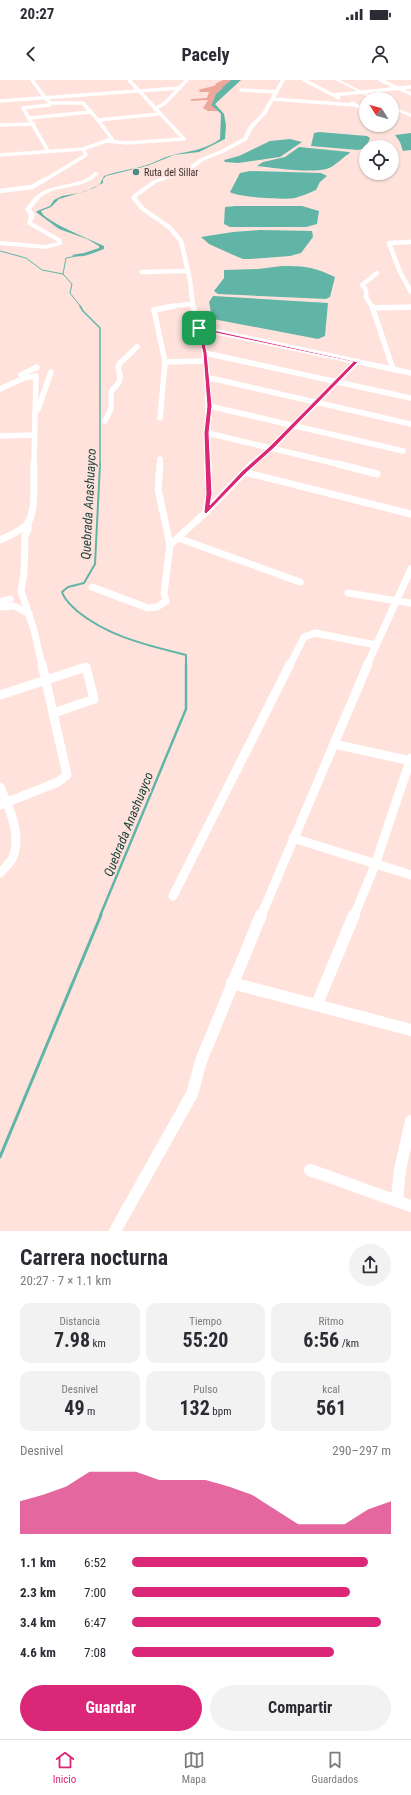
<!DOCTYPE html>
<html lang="es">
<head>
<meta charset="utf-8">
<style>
	:root { --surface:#fff; --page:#f2f2f3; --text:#2b2b33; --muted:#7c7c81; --line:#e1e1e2; --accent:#db2777 }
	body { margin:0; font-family:"Roboto Condensed",sans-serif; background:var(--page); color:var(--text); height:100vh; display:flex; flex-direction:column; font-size:15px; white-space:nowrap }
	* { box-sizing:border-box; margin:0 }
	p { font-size:13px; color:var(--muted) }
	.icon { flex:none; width:22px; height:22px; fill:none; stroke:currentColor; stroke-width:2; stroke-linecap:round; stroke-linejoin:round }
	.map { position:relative; height:1151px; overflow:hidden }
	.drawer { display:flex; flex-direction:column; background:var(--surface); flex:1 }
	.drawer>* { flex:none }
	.needle { width:26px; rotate:307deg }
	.fabs { position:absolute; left:359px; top:12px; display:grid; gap:8px }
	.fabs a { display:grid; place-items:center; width:40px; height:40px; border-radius:50%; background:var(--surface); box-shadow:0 1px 3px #0004; font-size:20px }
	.pin { position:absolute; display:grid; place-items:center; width:34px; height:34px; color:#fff; margin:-17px; border-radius:8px; box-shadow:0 2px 6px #0006 }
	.round { display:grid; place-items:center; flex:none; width:42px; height:42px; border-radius:21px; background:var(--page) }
	.head { display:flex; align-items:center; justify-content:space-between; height:68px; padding:0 20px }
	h1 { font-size:22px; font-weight:700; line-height:30px }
	.stats { display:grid; grid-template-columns:repeat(3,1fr); gap:6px; height:68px; padding:4px 20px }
	.stats div { display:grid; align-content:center; border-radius:10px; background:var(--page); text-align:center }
	.stats b { font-size:20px; font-weight:700 }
	.stats small { font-size:11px; font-weight:400 }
	.stats p { font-size:11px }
	.chart { height:112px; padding:8px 20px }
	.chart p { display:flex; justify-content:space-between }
	.chart svg { width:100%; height:72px; margin-top:4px; fill:var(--accent); opacity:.7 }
	.cta { display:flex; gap:8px; margin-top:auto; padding:8px 20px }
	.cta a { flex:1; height:46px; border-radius:24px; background:var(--accent); color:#fff; font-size:16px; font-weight:700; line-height:46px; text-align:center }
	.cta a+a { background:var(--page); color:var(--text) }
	ul { padding:0 20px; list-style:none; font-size:13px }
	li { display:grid; grid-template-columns:64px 48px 1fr; align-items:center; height:30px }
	li i { height:10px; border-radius:5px; background:var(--accent) }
	.status { display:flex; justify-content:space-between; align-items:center; height:28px; padding:0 20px; background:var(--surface); direction:ltr }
	.status svg { height:11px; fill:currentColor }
	header { display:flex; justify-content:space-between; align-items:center; height:52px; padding:0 20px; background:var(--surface); font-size:18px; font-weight:700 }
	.tab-bar { display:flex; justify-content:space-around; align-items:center; height:56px; border-top:1px solid var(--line); background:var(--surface); font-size:11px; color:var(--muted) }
	.tab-bar a { display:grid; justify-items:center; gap:2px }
	.tab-bar .current { color:var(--accent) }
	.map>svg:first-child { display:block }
	.forest { fill:#eda79b }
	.water { fill:#61b5a7 }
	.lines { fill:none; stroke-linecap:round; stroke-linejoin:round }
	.stream-far4 { stroke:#61b5a7; stroke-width:1 }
	.stream-far3 { stroke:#61b5a7; stroke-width:1.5 }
	.stream-far2 { stroke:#61b5a7; stroke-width:2 }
	.stream-far1 { stroke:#61b5a7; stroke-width:2.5 }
	.stream { stroke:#61b5a7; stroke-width:3 }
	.minor-far5 { stroke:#fff; stroke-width:3.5 }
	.minor-far4 { stroke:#fff; stroke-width:4.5 }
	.minor-far3 { stroke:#fff; stroke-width:5.5 }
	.minor-far2 { stroke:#fff; stroke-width:7 }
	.minor-far1 { stroke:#fff; stroke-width:9 }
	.minor { stroke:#fff; stroke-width:12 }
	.tertiary { fill:#fff; fill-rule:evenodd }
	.route { fill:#db2777; stroke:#fff; fill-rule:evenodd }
	.poi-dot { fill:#498d82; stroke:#ffe2dc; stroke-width:1.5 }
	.labels { text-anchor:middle; stroke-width:3; stroke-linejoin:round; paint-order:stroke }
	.far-poi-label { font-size:10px; fill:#3e302e; stroke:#ffe2dc; text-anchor:start }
	.water-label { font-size:13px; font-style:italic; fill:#173f39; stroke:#ffe2dc }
</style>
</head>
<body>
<div class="status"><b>20:27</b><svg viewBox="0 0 49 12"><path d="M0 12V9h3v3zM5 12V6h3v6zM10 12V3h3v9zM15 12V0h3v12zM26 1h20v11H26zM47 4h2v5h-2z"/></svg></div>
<header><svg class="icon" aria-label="back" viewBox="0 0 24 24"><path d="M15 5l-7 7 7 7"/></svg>Pacely<svg class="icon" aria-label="person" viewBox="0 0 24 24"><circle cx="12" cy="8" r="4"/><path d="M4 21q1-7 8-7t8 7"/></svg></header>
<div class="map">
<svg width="411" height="1151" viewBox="0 0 411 1151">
	<rect width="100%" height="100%" fill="#ffe2dc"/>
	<path class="forest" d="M223 0H232L216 14 212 25 218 31H208L203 28 208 20 190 21 192 19 207 18 209 12H199L200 10H197L214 6 217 3Z"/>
	<g class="water">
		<path d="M232 0H241L215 24 224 34 226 45 225 59 199 72 174 75 147 86 106 96 103 99V103L86 111 59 119 51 127 41 131C43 141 92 160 104 166V169C93 173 82 179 71 175L84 173 99 168V166L87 159 59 149 36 132 37 131 50 126 54 120 62 116 79 113 94 108 100 104 104 96C118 91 133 89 147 85 156 82 163 77 173 75 190 71 205 70 220 59L221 34 212 25 216 14Z"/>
		<path d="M319 52 367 56 370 58 366 68 358 70 311 66 314 53Z"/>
		<path d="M411 53V70L403 71 400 62 395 55Z"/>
		<path d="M290 59 302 62 280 77 238 83 225 82 224 80 239 76 270 61Z"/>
		<path d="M299 67 349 72 350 73C343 77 336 85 329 88 314 94 274 88 257 86L263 82 285 77Z"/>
		<path d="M250 91 321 93 327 96 320 102 316 110C309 113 302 116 295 118 287 120 236 117 230 112L240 93Z"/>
		<path d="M236 126H302L319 131 317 144 306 147H230L224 144 225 127Z"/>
		<path d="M260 150 312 151 313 157 301 173 290 176 250 179H243L231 174 209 164 201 157 233 152Z"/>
		<path d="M282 186C305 186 314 187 335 197L330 217 326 219 218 214 214 211 224 198V190L258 189Z"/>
		<path d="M213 216 328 223 325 256 318 259 218 240 212 238 209 222Z"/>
	</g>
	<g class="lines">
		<g class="stream-far4">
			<path d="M222 8 232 0"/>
			<path d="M215 28 212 25 216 16"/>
			<path d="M0 171 26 178 42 190 63 194"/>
			<path d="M77 176 66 178 63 194 72 204 70 213 81 227"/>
		</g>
		<path class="stream-far3" d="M80 226 83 231 100 248V385"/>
		<path class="stream-far2" d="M100 384 95 484 84 503 68 507 62 512C65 521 71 525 77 531 109 557 147 565 186 575V585"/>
		<path class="stream-far1" d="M100 836 186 629V584"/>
		<path class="stream" d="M0 1077 101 835"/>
		<g class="minor-far5">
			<path d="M32 0 46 19 51 23H83L98 40"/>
			<path d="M304 0 339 18"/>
			<path d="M380 0 411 14"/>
			<path d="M241 10 277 12"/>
			<path d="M334 15 411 7"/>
			<path d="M273 19 355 25"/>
			<path d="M0 21 180 8"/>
			<path d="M352 23 364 30"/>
			<path d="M155 29 165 23 187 0"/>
			<path d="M29 38 91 32"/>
			<path d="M0 45 34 44"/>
			<path d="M108 61 126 63 184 59 129 0"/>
			<path d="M47 69 23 28 49 25 51 23"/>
			<path d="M0 75 83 69 112 59 98 40 159 34"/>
			<path d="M43 101 86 75 83 69"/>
		</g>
		<g class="minor-far4">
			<path d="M0 111 32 107 44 100"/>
			<path d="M135 116 134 118 143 129 169 147 181 161 190 200 193 227"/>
			<path d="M411 162 389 163 400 192 411 212"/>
			<path d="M142 192 187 191"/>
			<path d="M165 227 192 224"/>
			<path d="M372 227 366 217C367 212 366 208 362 205L377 193"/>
		</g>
		<g class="minor-far3">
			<path d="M193 226C197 242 203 258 205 274 210 311 207 348 208 385"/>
			<path d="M372 226 393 289"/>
			<path d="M373 228 411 227"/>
			<path d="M199 248 411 293"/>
			<path d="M205 273 411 318"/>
			<path d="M165 282 205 281"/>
			<path d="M21 295 37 287"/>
			<path d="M206 297 411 344"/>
			<path d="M0 309 24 298 36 296 34 385"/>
			<path d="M209 326 403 371"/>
			<path d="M38 329 51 292"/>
			<path d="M160 338 165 282 154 230 174 226"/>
			<path d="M105 341 111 329V312L119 302 120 296 118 287 120 283 137 267"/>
			<path d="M207 353 342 385"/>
			<path d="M0 356 34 355"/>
			<path d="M160 385V379"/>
			<path d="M251 385 271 368 356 282"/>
		</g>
		<g class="minor-far2">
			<path d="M160 384 158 409 170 465"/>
			<path d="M338 384 377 394"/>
			<path d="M244 392 411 434"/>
			<path d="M207 431 209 414 208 384"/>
			<path d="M28 443V449L25 456 24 493 21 511 34 550 42 585"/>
			<path d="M178 458 300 502"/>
			<path d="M0 460C8 456 22 451 27 444 37 431 33 400 34 384"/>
			<path d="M92 507 148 528 157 527 166 521 164 513 170 465 206 432 252 384"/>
			<path d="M348 513 411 523"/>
			<path d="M0 522 10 519"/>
			<path d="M0 527 14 526 29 534"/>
			<path d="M290 585 304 557 315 553 376 565"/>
			<path d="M367 585 411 489"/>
		</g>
		<g class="minor-far1">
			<path d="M0 615 86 587 94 619 54 633"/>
			<path d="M334 664 411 681"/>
			<path d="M0 707C9 727 23 757 12 779 9 784 4 789 0 793"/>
			<path d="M0 725 58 702 67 695 42 584"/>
			<path d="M293 758 411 795"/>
			<path d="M173 816 290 584"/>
			<path d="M261 836 368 584"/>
			<path d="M354 836 375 785 411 678"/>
		</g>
		<g class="minor">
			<path d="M232 903 411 950"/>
			<path d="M317 924 354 835"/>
			<path d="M310 1090 411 1126"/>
			<path d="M397 1120 400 1089 411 1041"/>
			<path d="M115 1151 192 1014 201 981 261 835"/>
		</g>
		<g class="tertiary">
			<path d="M281 0H285L266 34 253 48 247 60 225 72 203 81 190 91 156 103 137 117H133V115L152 101 186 89 199 79 221 70 243 58 249 46 262 33Z"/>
			<path d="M335 0H340L378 19H373Z"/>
			<path d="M392 26 411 34V37L392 29Z"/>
			<path d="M95 92 99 93C85 110 62 104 44 115 39 118 35 125 31 129L35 135 32 142 61 159 63 164 46 169 0 165V161L46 165 58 162 27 144 29 135 25 129C29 124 35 116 40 113 58 102 80 107 95 92Z"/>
		</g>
	</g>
	<path class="route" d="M199 247 358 282 273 369 246 393 206 434 204 432 206 414 204 353 207 326 203 273 197 248ZM202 250 353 282 269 367 242 391 210 425 212 414 209 353 212 326 207 273Z"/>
	<circle class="poi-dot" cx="136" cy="92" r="4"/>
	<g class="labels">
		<g class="far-poi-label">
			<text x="144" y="96">Ruta del Sillar</text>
		</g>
		<g class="water-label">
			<text transform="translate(88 424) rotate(-87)" y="5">Quebrada Anashuayco</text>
			<text transform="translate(128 744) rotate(-68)" y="5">Quebrada Anashuayco</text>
		</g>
	</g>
</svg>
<div class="fabs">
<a><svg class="needle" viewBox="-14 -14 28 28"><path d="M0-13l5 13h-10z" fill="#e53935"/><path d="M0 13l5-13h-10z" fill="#7c7c81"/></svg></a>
<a><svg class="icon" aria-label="locate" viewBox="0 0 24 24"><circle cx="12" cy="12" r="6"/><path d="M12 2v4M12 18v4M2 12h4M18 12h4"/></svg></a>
</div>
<div class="pin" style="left:199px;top:248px;background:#1e9e55"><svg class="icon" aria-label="arrive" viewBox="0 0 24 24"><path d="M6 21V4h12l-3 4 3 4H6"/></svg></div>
</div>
<section class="drawer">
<div class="head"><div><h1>Carrera nocturna</h1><p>20:27 · 7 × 1.1 km</p></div><a class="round"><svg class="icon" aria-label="share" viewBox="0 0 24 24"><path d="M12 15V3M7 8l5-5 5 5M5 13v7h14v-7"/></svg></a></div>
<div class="stats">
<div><p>Distancia</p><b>7.98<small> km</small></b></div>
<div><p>Tiempo</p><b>55:20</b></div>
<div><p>Ritmo</p><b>6:56<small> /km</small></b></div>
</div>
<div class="stats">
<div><p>Desnivel</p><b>49<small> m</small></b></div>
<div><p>Pulso</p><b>132<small> bpm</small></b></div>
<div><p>kcal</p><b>561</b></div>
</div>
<div class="chart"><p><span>Desnivel</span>290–297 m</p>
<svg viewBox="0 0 160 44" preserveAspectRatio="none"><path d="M0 44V24L10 20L20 15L30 6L40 6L50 6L60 11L70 11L80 11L90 15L100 20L110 29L120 38L130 38L140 38L150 29L160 24V44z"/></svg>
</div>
<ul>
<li><b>1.1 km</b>6:52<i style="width:91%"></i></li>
<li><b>2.3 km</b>7:00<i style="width:84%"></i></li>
<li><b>3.4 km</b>6:47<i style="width:96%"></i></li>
<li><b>4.6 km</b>7:08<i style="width:78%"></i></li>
</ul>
<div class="cta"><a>Guardar</a><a>Compartir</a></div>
</section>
<nav class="tab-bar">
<a class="current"><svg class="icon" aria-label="home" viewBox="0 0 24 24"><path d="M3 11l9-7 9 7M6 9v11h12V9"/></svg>Inicio</a>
<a><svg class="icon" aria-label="map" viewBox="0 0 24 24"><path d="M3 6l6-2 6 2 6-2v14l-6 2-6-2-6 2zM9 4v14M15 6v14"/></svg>Mapa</a>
<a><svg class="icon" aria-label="saved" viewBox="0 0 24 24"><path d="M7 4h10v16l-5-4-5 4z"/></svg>Guardados</a>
</nav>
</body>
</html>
